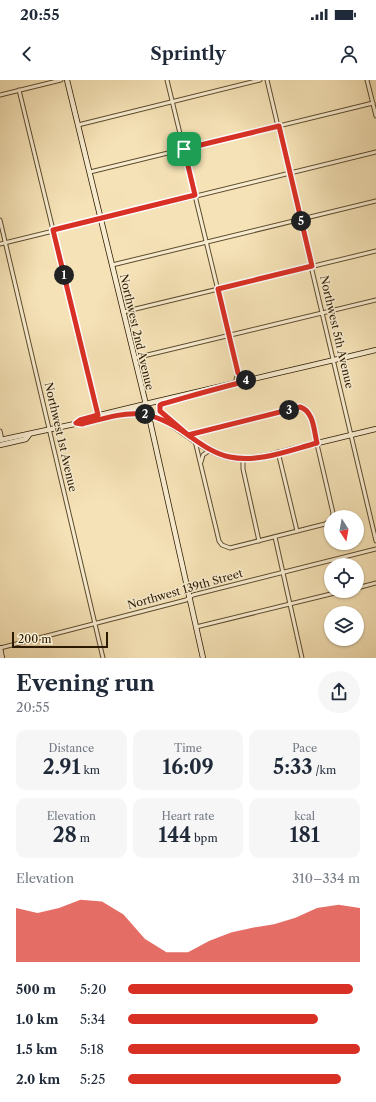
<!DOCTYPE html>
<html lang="en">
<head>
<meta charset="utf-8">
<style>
	:root { --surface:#fff; --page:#f6f6f7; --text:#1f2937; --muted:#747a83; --accent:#d93025 }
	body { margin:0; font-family:"Libre Caslon Text",serif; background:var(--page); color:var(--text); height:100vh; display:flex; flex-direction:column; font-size:15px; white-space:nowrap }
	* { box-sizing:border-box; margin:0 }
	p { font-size:13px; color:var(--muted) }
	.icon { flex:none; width:22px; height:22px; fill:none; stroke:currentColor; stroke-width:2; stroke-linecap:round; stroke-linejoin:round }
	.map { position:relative; height:578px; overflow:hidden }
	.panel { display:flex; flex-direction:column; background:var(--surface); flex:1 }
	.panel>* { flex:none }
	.needle { width:26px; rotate:169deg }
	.buttons { position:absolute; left:324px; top:430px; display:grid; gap:8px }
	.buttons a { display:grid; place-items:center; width:40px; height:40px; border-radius:50%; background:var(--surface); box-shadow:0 1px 3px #0004; font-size:20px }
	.scale { position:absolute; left:12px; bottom:10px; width:96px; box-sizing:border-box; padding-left:4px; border:2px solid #2c1a00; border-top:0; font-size:11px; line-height:14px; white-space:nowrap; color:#2c1a00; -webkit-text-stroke:3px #f8ecd0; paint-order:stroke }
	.pin { position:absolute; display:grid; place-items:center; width:34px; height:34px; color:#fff; margin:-17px; border-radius:8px; box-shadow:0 2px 6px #0006 }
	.km { position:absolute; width:20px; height:20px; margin:-10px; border-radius:50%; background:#222; color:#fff; font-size:11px; line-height:20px; text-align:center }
	.round { display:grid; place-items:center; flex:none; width:42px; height:42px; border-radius:21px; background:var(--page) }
	.head { display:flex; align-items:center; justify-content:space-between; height:68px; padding:0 16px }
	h1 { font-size:22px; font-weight:700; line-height:30px }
	.stats { display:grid; grid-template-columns:repeat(3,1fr); gap:6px; height:68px; padding:4px 16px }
	.stats div { display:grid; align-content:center; border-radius:10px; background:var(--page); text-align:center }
	.stats b { font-size:20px; font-weight:700 }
	.stats small { font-size:11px; font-weight:400 }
	.stats p { font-size:11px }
	.chart { height:112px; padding:8px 16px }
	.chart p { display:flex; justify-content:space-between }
	.chart svg { width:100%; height:72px; margin-top:4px; fill:var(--accent); opacity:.7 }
	ul { padding:0 16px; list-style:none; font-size:13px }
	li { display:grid; grid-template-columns:64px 48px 1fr; align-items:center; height:30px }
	li i { height:10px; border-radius:5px; background:var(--accent) }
	.status { display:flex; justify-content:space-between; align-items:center; height:28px; padding:0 20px; background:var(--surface); direction:ltr }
	.status svg { height:11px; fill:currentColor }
	header { display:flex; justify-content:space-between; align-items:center; height:52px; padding:0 16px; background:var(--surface); font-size:18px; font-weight:700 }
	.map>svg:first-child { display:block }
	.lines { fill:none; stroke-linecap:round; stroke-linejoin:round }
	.street-casing { stroke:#5e4c2e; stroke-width:5 }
	.secondary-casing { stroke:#2c1a00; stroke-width:6 }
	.street { stroke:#f8ecd0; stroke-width:3 }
	.secondary { stroke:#f8ecd0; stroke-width:4.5 }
	.route-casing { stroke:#fff; stroke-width:8 }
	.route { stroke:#d93025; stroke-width:5 }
	.labels { text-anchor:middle; stroke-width:3; stroke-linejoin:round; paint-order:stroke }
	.street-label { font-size:11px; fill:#2c1a00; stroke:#f8ecd0 }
</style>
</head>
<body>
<div class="status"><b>20:55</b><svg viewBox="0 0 49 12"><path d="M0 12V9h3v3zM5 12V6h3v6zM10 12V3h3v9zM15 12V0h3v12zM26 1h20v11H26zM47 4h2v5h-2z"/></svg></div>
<header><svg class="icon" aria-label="back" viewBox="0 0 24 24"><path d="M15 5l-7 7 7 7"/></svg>Sprintly<svg class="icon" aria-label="person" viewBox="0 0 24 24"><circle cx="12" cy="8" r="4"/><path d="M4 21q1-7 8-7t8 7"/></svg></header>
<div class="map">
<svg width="376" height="578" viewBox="0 0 376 578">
	<rect width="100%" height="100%" fill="#f5e2b6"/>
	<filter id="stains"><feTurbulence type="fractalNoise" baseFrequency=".005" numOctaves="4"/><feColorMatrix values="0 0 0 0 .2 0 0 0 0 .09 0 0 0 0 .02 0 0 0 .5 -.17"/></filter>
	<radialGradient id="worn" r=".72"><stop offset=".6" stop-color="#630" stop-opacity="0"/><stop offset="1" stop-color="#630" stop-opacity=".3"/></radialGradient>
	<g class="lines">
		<g class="street-casing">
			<g id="street">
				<path d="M167 0 238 293 235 303"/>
				<path d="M267 0 376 461"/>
				<path d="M367 0 376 36"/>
				<path d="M19 10 98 335"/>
				<path d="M0 15 61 0"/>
				<path d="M78 45 260 0"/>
				<path d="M90 92 373 23"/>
				<path d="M0 140 103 578"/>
				<path d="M0 164 376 72"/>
				<path d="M112 185 376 121"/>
				<path d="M123 232 376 171"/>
				<path d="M135 278 376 220"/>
				<path d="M0 351 2 360"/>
				<path d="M188 355 300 327 305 328 310 334 333 433 332 437"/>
				<path d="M195 361 219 461 222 465 230 468 325 444 331 440"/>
				<path d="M278 372 297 451"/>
				<path d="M243 379V389L259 461"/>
				<path d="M201 382 203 375 210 370"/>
				<path d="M275 457 302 578"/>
				<path d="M357 508 376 503"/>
				<path d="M196 547 343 511"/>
				<path d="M0 568 186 520 193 515 376 469"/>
			</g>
		</g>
		<g class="secondary-casing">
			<g id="secondary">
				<path d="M67 0 150 341 203 578"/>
				<path d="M126 331 146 326"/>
				<path d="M172 342 160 332V325L194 315"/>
				<path d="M76 343 80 340C179 315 278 294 376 270"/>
				<path d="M0 360 121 334C170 326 189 370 231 378 252 381 273 374 293 369 321 362 348 356 376 349"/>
				<path d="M0 365 26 359 29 355"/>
				<path d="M0 568 2 578"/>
			</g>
		</g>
		<use href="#street" class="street"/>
		<use href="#secondary" class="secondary"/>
	</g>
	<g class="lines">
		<g class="route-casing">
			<path id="route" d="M184 69 195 115 53 150 98 335 80 340 76 343 82 344C128 332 146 325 188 355 201 364 214 374 230 377 258 383 290 370 317 363 314 352 314 331 300 327L188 355 160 331V325L162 324C191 316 218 308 247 301L238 293 218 209 312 186 279 46 184 69"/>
		</g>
		<use href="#route" class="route"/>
	</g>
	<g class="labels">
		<g class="street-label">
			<text transform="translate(137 252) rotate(77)" y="4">Northwest 2nd Avenue</text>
			<text transform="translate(337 252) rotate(77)" y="4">Northwest 5th Avenue</text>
			<text transform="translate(61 357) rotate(77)" y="4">Northwest 1st Avenue</text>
			<text transform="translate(185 509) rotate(-16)" y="4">Northwest 139th Street</text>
		</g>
	</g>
	<rect width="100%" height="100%" filter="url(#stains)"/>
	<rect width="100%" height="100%" fill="url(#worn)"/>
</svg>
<div class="buttons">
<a><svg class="needle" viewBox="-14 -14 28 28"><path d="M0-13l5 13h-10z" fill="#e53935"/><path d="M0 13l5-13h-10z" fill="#747a83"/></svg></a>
<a><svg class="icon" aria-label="locate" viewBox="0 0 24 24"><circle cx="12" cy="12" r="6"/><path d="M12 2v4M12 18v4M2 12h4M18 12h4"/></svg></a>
<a><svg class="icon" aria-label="layers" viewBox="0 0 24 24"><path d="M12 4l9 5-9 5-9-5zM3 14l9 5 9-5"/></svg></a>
</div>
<div class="scale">200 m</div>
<div class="pin" style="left:184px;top:69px;background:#1e9e55"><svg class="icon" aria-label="arrive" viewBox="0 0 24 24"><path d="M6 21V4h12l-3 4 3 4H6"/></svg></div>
<b class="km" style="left:64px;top:195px">1</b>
<b class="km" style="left:145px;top:334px">2</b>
<b class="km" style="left:289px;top:330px">3</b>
<b class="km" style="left:246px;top:300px">4</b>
<b class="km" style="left:301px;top:141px">5</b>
</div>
<section class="panel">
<div class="head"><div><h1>Evening run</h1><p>20:55</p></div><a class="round"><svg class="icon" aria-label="share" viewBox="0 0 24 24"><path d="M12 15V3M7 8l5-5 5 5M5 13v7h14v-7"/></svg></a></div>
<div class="stats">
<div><p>Distance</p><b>2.91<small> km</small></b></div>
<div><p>Time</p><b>16:09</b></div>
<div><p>Pace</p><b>5:33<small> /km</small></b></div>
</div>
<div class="stats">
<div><p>Elevation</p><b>28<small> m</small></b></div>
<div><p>Heart rate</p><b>144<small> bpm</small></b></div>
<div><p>kcal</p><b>181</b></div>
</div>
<div class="chart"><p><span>Elevation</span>310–334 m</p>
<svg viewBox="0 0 160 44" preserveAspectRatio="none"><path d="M0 44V11L10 14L20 11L30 6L40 7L50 15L60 30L70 38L80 38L90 31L100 26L110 23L120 21L130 17L140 11L150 9L160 11V44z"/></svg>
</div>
<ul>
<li><b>500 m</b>5:20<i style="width:97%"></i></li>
<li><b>1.0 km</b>5:34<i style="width:82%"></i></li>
<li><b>1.5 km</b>5:18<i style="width:100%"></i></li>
<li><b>2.0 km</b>5:25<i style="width:92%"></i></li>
</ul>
</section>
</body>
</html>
